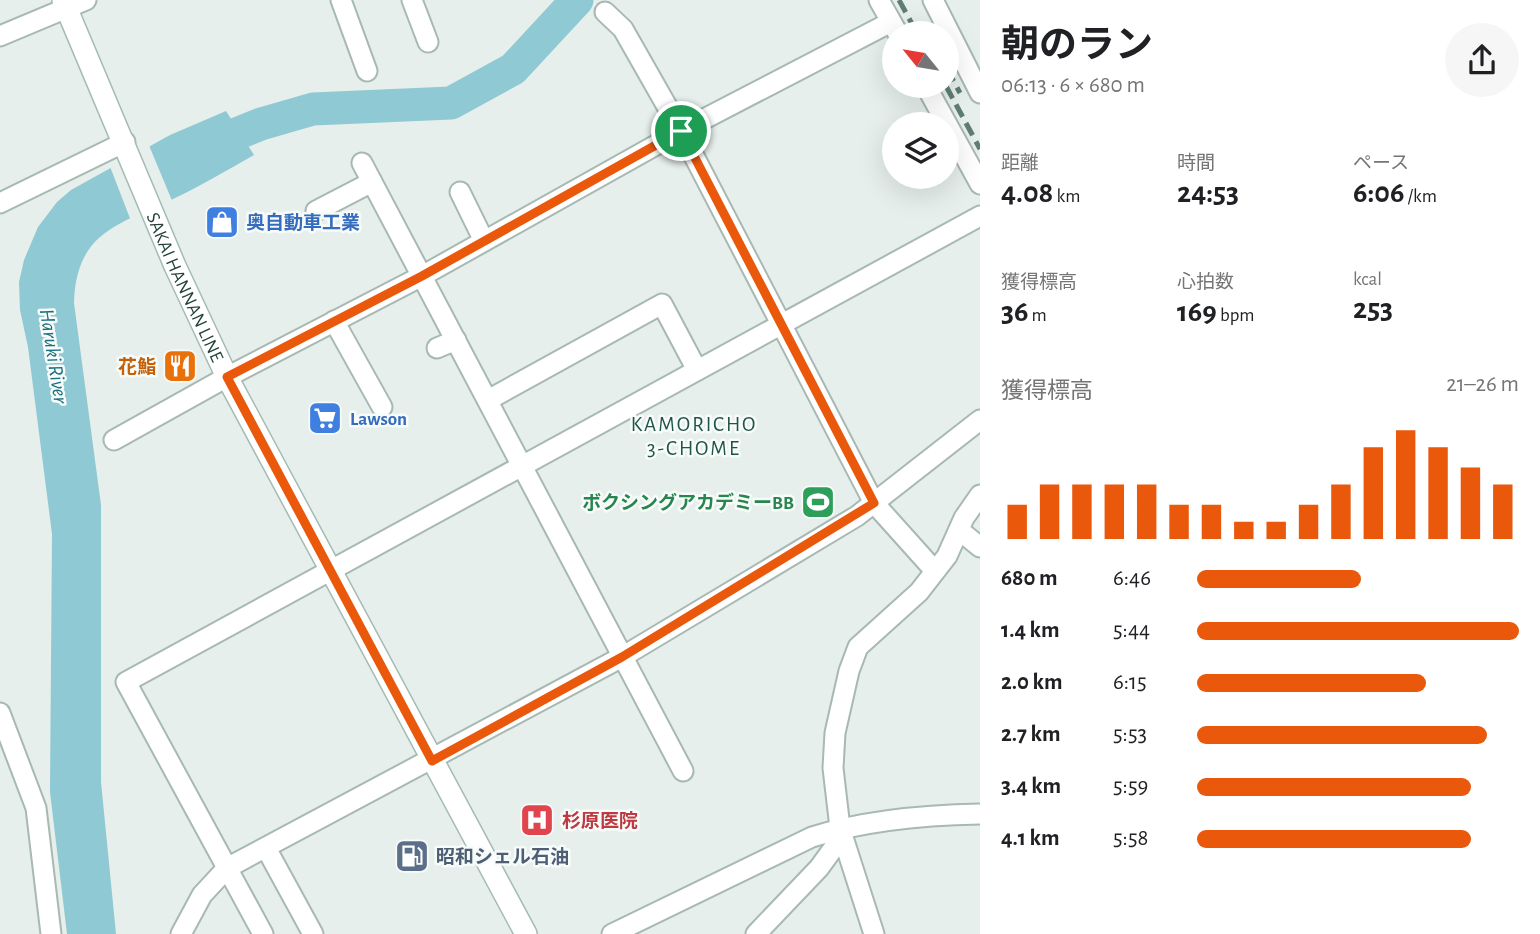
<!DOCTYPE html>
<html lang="ja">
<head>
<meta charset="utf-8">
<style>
	:root { --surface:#fff; --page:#f6f6f6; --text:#202124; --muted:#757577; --accent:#ea580c }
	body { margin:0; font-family:"Alegreya Sans","Noto Sans JP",sans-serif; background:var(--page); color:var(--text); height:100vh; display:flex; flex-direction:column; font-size:26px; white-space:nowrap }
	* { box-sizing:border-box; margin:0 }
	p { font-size:23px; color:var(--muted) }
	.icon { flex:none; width:38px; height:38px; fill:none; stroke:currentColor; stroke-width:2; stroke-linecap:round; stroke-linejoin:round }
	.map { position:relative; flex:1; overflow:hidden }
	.sheet { display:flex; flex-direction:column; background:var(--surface); width:560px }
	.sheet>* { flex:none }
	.needle { width:46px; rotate:300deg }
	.fabs { position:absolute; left:882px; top:21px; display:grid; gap:14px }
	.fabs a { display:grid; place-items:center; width:77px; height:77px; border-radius:50%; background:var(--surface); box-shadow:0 7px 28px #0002; font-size:35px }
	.pin { position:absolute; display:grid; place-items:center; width:60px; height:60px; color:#fff; margin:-30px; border:4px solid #fff; border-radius:50%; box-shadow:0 2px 7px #0007 }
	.round { display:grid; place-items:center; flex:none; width:74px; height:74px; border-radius:37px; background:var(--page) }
	.summary { display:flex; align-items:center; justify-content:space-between; height:119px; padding:0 21px }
	h1 { font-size:38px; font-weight:700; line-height:52px }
	.metrics { display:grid; grid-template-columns:repeat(3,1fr); gap:10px; height:119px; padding:7px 21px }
	.metrics div { display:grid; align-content:center }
	.metrics b { font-size:30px; font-weight:700 }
	.metrics small { font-size:19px; font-weight:400 }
	.metrics p { font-size:19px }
	.chart { height:196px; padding:14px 21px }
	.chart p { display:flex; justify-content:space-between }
	.chart svg { width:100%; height:126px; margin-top:7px; stroke:var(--accent); stroke-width:6 }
	ul { padding:0 21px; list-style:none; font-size:23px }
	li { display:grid; grid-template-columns:112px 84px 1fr; align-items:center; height:52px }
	li i { height:18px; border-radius:9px; background:var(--accent) }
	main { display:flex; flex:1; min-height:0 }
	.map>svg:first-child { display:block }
	.water { fill:#8ec9d4 }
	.pier { fill:#e6efeb }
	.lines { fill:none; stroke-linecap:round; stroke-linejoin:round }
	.river { stroke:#8ec9d4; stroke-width:33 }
	.street-casing { stroke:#a8b8b2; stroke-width:23 }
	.secondary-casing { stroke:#a4bbb3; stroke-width:24 }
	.street { stroke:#fff; stroke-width:19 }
	.secondary { stroke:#fff; stroke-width:21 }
	.rail { stroke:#5f7d75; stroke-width:5; stroke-dasharray:14 7; stroke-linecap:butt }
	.route-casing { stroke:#fff; stroke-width:14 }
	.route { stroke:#ea580c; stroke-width:9 }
	.labels { text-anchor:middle; stroke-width:5; stroke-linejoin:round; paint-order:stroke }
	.shop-label { font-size:19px; font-weight:bold; fill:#366cbe; stroke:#f7fbf9; text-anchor:start }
	.street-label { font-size:19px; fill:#24423a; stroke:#f7fbf9 }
	.food-label { font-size:19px; font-weight:bold; fill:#c56008; stroke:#f7fbf9; text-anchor:end }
	.leisure-label { font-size:19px; font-weight:bold; fill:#27864d; stroke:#f7fbf9; text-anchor:end }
	.health-label { font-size:19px; font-weight:bold; fill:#be3a42; stroke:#f7fbf9; text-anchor:start }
	.service-label { font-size:19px; font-weight:bold; fill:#4e5e75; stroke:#f7fbf9; text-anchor:start }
	.water-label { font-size:21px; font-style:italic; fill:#1c6f80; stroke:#f7fbf9 }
	.neighbourhood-label { font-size:21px; letter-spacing:2px; fill:#1f5548; stroke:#f7fbf9 }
</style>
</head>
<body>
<main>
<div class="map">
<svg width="980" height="934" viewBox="0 0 980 934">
	<rect width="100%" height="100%" fill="#e6efeb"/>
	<path class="water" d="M226 111 254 155C227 170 201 186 173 199 118 225 76 232 74 303L101 505V782L116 934H67L50 792 52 534 28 347 20 310 19 282 24 260 38 227 57 202 71 190 170 135Z"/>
	<path class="pier" d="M148 143 173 203 131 221 109 164Z"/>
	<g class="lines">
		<path class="river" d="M199 149 261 124 313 109 451 103 513 69 577 0"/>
		<g class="street-casing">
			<g id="street">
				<path d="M341 0 367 71"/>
				<path d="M412 0 428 42"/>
				<path d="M879 0 897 32"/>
				<path d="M933 0 980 93"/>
				<path d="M605 12 623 29 681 131 874 503 935 571"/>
				<path d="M0 36 86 0"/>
				<path d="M926 86 980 184"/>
				<path d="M362 163 683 771"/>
				<path d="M460 192 484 241"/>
				<path d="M0 203 125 142"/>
				<path d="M316 211 372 182"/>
				<path d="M334 321 382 407"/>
				<path d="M437 348 456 340"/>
				<path d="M488 400 662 304 697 370"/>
				<path d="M114 440 227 377 422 276 681 131 891 22"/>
				<path d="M959 530 980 547"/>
				<path d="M0 713 36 808 51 934"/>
				<path d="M266 848 313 934"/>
				<path d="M181 934 202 895 227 868 622 657 857 516 980 420"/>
				<path d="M263 934 126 682 980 216"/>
				<path d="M612 934 812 837C866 820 924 815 980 814"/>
				<path d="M756 934 819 868 843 835"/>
				<path d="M874 934 840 828 833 768 835 733 849 671 858 647 919 592 947 556 964 518 980 495"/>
			</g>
		</g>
		<g class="secondary-casing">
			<g id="secondary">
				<path id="s1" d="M63 0 175 266 227 377 526 934"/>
			</g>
		</g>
		<use href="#street" class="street"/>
		<use href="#secondary" class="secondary"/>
		<g class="rail">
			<path d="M899 0 917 33"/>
			<path d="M947 69 960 93"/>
			<path d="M946 86 980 149"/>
		</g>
	</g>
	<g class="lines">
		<g class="route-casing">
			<path id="route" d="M681 131 874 503 622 657 432 761 227 377 422 276Z"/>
		</g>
		<use href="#route" class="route"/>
	</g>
	<defs>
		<g id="shop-square" transform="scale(1.75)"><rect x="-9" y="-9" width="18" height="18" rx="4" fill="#3f7fe0" stroke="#f7fbf9"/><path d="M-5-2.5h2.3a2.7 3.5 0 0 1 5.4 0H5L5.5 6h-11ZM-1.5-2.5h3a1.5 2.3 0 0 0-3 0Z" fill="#fff"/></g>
		<g id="restaurant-square" transform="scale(1.75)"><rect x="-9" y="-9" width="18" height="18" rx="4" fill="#e8710a" stroke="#f7fbf9"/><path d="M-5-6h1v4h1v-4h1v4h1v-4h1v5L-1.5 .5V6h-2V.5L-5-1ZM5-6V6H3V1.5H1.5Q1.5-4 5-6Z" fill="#fff"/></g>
		<g id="supermarket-square" transform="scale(1.75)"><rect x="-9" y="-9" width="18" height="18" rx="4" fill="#3f7fe0" stroke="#f7fbf9"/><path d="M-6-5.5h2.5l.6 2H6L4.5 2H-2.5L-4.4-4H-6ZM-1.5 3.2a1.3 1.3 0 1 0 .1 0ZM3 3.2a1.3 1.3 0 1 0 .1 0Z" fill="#fff"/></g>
		<g id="stadium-square" transform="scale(1.75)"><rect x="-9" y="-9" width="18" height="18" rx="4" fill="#2e9e5b" stroke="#f7fbf9"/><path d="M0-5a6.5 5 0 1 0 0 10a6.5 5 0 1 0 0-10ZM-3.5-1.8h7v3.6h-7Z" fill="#fff"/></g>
		<g id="hospital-square" transform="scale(1.75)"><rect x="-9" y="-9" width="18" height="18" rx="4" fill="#e0444e" stroke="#f7fbf9"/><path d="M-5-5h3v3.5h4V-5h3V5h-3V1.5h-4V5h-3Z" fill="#fff"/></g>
		<g id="fuel-square" transform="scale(1.75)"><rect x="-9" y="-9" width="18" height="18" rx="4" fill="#5c6f8a" stroke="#f7fbf9"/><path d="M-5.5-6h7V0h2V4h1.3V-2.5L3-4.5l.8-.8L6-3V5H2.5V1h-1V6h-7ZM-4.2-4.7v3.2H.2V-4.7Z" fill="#fff"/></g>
	</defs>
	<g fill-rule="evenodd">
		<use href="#shop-square" x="222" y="222"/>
		<use href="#restaurant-square" x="180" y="366"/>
		<use href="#supermarket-square" x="325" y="418"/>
		<use href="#stadium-square" x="818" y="502"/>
		<use href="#hospital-square" x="537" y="820"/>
		<use href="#fuel-square" x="412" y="856"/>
	</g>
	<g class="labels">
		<g class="shop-label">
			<text x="246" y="229">奥自動車工業</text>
			<text x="350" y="425">Lawson</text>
		</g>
		<g class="street-label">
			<text dy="7" stroke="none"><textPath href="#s1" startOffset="312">SAKAI HANNAN LINE</textPath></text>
		</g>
		<g class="food-label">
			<text x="156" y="373">花鮨</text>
		</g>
		<g class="leisure-label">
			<text x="794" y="509">ボクシングアカデミーBB</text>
		</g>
		<g class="health-label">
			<text x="562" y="827">杉原医院</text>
		</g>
		<g class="service-label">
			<text x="436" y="863">昭和シェル石油</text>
		</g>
		<g class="water-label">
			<text transform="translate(54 356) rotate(81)" y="7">Haruki River</text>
		</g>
		<g class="neighbourhood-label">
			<text x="694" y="431">KAMORICHO<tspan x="694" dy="24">3-CHOME</tspan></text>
		</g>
	</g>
</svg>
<div class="fabs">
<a><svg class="needle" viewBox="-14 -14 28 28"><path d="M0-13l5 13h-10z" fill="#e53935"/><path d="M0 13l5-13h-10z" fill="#757577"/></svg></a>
<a><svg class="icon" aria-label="layers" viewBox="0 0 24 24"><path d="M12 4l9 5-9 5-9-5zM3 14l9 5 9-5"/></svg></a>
</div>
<div class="pin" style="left:681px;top:131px;background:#1e9e55"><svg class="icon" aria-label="arrive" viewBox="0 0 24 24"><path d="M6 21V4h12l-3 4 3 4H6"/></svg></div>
</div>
<section class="sheet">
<div class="summary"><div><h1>朝のラン</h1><p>06:13 · 6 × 680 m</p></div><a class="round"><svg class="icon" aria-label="share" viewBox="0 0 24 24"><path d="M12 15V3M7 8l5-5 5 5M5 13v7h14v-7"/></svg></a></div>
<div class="metrics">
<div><p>距離</p><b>4.08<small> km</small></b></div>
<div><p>時間</p><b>24:53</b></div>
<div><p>ペース</p><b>6:06<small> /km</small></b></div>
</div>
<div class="metrics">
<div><p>獲得標高</p><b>36<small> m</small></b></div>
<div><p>心拍数</p><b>169<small> bpm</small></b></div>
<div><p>kcal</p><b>253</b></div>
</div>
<div class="chart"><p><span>獲得標高</span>21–26 m</p>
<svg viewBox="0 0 160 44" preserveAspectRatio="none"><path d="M5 44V32M15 44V25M25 44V25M35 44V25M45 44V25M55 44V32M65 44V32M75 44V38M85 44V38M95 44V32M105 44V25M115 44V12M125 44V6M135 44V12M145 44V19M155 44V25"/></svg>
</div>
<ul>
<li><b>680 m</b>6:46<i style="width:51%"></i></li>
<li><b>1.4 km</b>5:44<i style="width:100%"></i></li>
<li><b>2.0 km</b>6:15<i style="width:71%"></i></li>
<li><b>2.7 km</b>5:53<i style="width:90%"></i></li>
<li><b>3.4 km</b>5:59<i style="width:85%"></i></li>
<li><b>4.1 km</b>5:58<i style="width:85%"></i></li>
</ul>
</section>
</main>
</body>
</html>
